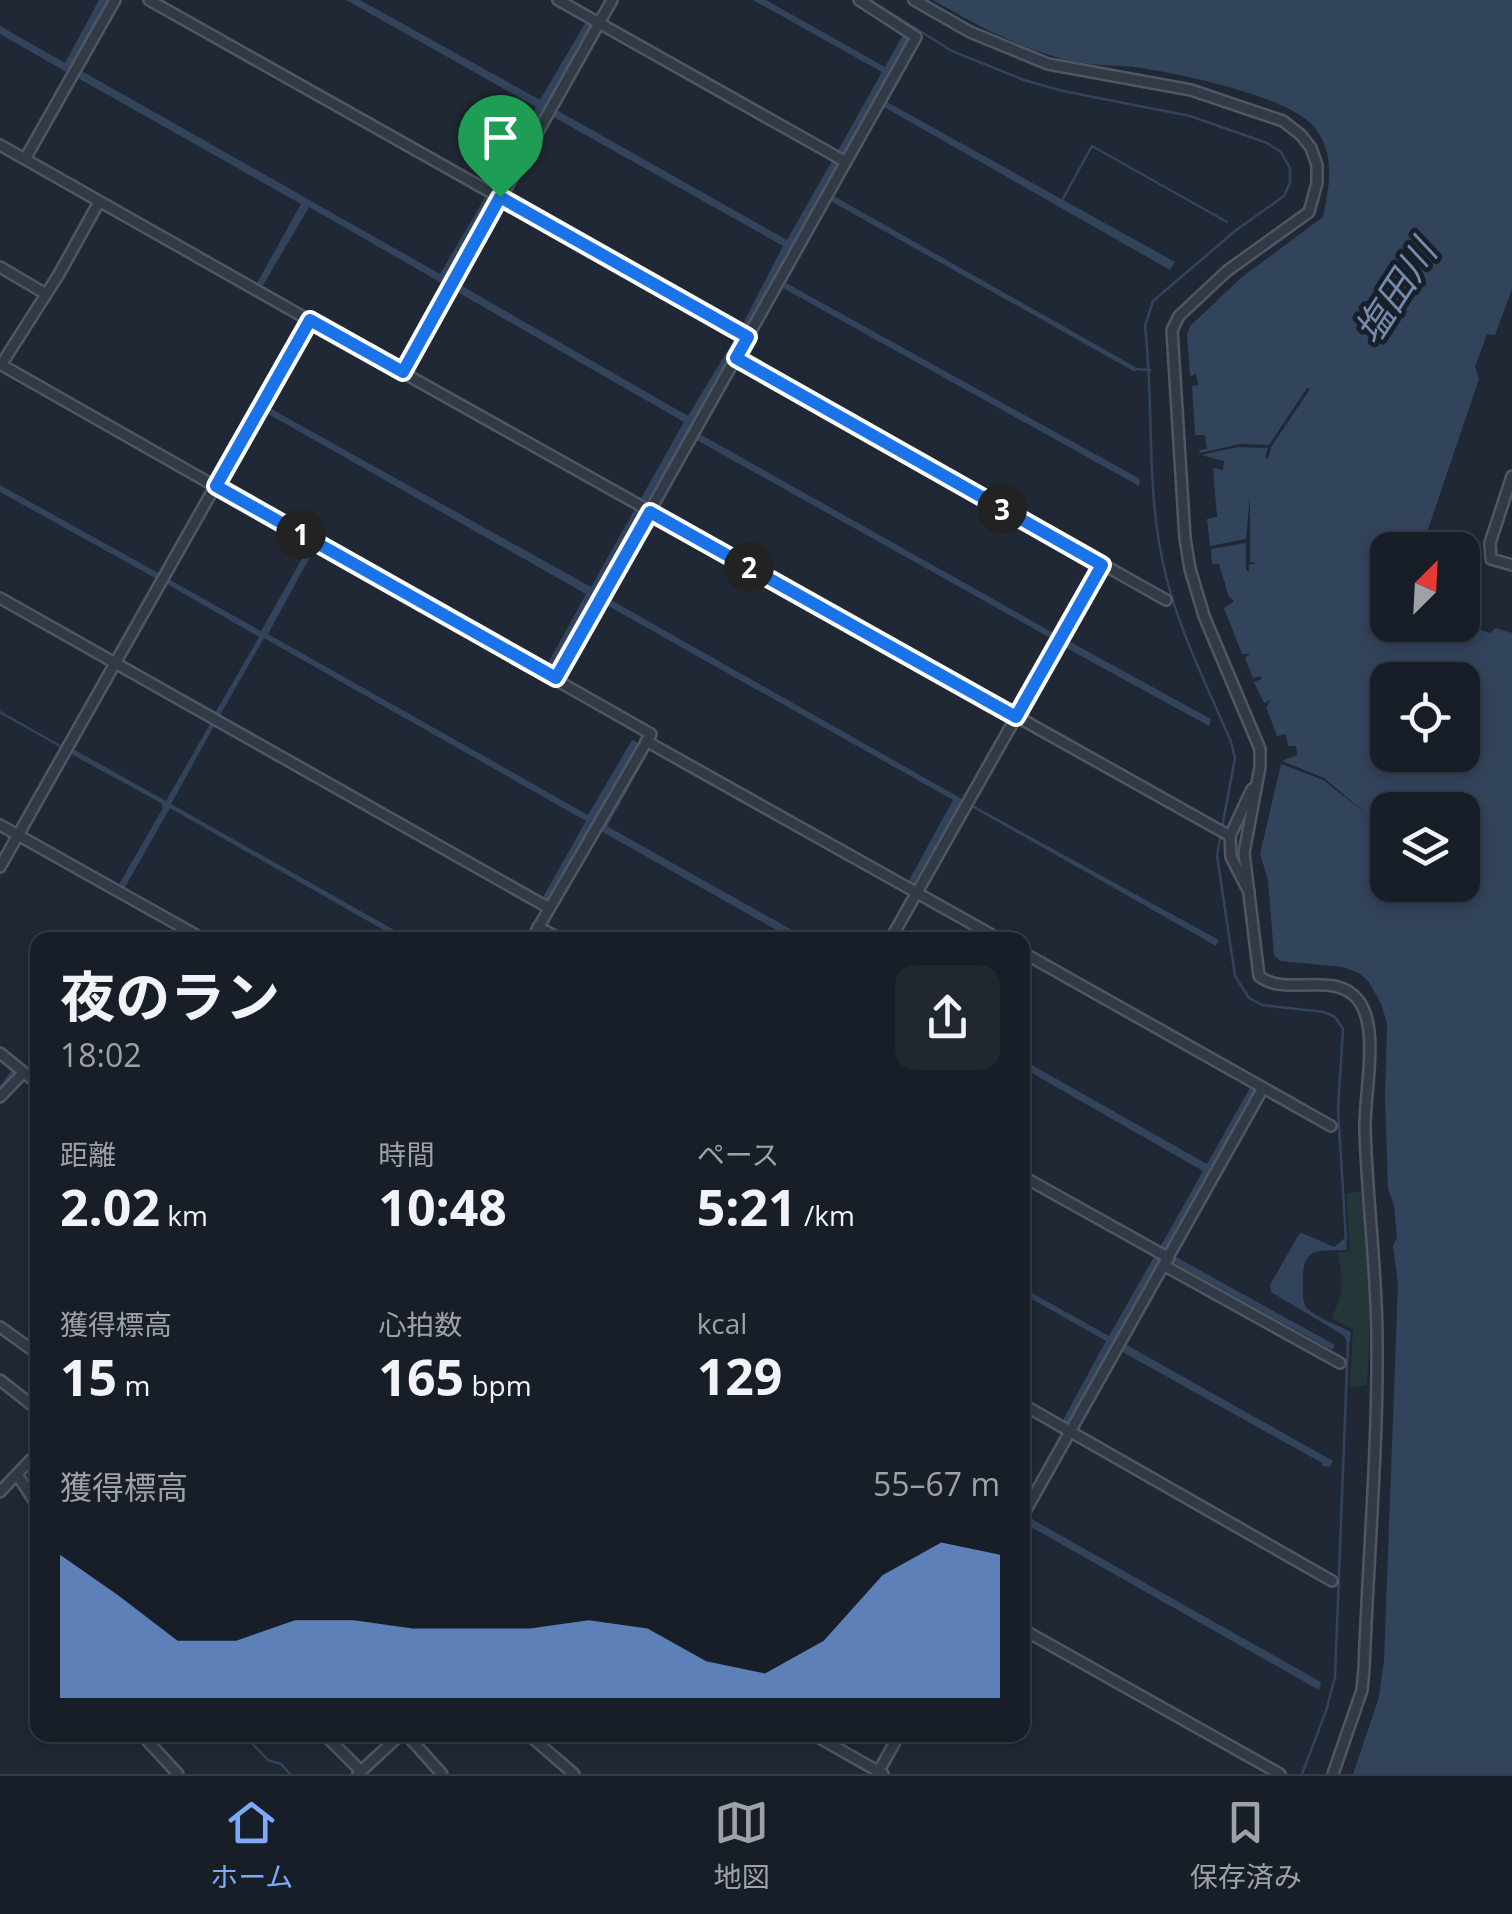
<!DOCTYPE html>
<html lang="ja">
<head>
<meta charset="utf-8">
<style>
	:root { --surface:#171e27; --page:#20272f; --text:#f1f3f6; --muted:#9ea2a7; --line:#363c44; --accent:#7daaf6 }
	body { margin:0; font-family:"Open Sans","Noto Sans JP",sans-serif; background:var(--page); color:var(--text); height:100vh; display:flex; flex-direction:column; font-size:38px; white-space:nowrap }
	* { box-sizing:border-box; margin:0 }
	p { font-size:32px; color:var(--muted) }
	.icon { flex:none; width:55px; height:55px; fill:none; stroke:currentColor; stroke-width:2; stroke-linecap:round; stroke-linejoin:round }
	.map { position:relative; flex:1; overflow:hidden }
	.side { position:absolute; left:30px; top:932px; width:1000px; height:810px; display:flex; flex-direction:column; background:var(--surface); border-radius:20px; box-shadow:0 5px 15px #0003,0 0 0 2px var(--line) }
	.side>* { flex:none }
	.needle { width:65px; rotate:24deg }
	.controls { position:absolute; left:1370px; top:532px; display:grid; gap:20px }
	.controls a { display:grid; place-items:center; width:110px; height:110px; border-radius:20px; background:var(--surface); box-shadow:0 5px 15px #0003,0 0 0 2px var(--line); font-size:50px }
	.pin { position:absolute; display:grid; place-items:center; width:85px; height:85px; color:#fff; margin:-102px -42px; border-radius:50% 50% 50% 0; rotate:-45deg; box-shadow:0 0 10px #0007 }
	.pin .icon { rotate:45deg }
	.km { position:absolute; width:50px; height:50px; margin:-25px; border-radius:50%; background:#222; color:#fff; font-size:28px; line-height:50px; text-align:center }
	.round { display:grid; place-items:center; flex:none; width:105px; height:105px; border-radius:20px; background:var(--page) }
	.head { display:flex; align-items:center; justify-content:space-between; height:170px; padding:0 30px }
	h1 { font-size:55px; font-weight:700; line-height:75px }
	.figures { display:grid; grid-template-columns:repeat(3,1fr); gap:15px; height:170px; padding:10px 30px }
	.figures div { display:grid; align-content:center }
	.figures b { font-size:50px; font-weight:700 }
	.figures small { font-size:28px; font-weight:400 }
	.figures p { font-size:28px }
	.chart { height:280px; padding:20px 30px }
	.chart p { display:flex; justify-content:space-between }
	.chart svg { width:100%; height:180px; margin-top:10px; fill:var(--accent); opacity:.7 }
	.tabs { display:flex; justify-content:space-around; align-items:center; height:140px; border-top:2px solid var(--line); background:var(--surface); font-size:28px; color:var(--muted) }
	.tabs a { display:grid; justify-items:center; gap:5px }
	.tabs .selected { color:var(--accent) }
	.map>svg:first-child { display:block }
	.green { fill:#243738 }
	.water { fill:#32435c; fill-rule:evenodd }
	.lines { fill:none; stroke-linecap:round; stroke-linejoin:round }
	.stream { stroke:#32435c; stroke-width:2.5 }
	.minor-casing { stroke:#505764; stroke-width:14 }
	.minor { stroke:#323a45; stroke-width:9 }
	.route-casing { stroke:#fff; stroke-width:20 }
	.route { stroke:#1a73e8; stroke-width:12 }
	.labels { text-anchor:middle; stroke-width:9; stroke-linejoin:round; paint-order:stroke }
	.water-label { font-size:38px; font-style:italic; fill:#748bab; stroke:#181f29 }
</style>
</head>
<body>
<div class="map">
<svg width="1512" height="1774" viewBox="0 0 1512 1774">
	<rect width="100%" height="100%" fill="#1f2834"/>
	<path class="green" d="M1361 1191C1370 1256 1371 1320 1367 1385L1350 1388 1353 1329 1331 1318C1344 1296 1344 1276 1337 1253L1350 1251 1346 1194Z"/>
	<g class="water">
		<path d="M99 0H107L68 73 0 34V26L65 63Z"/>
		<path d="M346 0H360L540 100 587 20 592 23 546 113 543 112 498 191 491 187 536 107Z"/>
		<path d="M753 0H766L885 67 903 35 909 39 843 157 836 154 882 72Z"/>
		<path d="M933 0H1512V289L1495 335 1487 334 1475 367 1479 379 1421 550H1388V625L1463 624 1490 633 1496 628 1512 633V1774H1353L1379 1697 1384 1660 1398 1284 1393 1246 1397 1238 1394 1205 1388 1189 1385 1097 1387 1023 1381 1004 1369 982 1359 973 1343 967 1280 961 1274 955 1268 880 1260 854 1281 764 1323 780 1368 815 1324 778 1282 761 1297 755 1296 746H1288L1286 734 1277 736 1266 707 1271 700 1264 703 1254 682 1262 679 1260 676 1253 678 1245 658 1250 654H1242L1224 608 1234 601 1229 597 1219 564H1212L1211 549 1246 543V571H1249V565L1257 563 1250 562V497L1246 539 1210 546 1207 519 1217 517 1213 468 1223 470 1224 461 1201 455 1238 447 1268 448 1265 458 1268 459 1271 447 1310 389 1307 388 1269 445 1240 444 1200 453 1199 450 1207 449 1205 435H1195L1192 386 1198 385 1196 374 1190 376 1187 334 1190 326 1242 277 1323 217C1329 187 1336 155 1315 128 1291 96 1176 73 1135 67 1120 65 1104 66 1089 64 1033 56 981 28 933 0ZM1388 680H1462V755H1388ZM1388 810H1462V885H1388Z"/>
		<path d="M80 70 440 274 487 194 494 198 450 279 688 416 737 335 783 246 550 115 553 108 787 240 833 159 840 162 777 280 739 336 688 436 644 506 597 592 962 799 1219 940 1216 946 961 801 912 886 907 884 953 800 594 598 553 668 547 665 586 594 263 411 266 406 591 587 684 422 309 207 262 287 257 283 301 204 76 77Z"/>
		<path d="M887 102 1175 262 1170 270 884 107Z"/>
		<path d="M832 195 1137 368 1135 372 829 200Z"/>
		<path d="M786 283 1140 479 1139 486 783 288Z"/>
		<path d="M698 433 1057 635 1054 640 695 439Z"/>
		<path d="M0 485 160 574 157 579 0 492Z"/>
		<path d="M304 555 310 557 268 634 588 815 632 740 638 743 546 903 542 899 586 821 264 638 219 717 214 715 259 637 167 584 170 580 261 631Z"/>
		<path d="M1065 639 1211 719 1209 726 1061 645Z"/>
		<path d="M210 724 214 726 171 804 412 940H401L170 808 124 889 118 886 163 808 161 803 71 754 73 749 166 801Z"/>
		<path d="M603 824 810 940H794L599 830Z"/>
		<path d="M1023 1060 1207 1164 1251 1086 1256 1089 1164 1252 1159 1249 1203 1171 1023 1068Z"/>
		<path d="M1302 1233 1334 1247 1346 1237 1347 1250C1313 1251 1302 1247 1303 1286 1303 1294 1302 1303 1308 1309 1319 1319 1338 1325 1351 1332L1349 1345 1343 1335 1271 1292 1270 1285 1299 1234Z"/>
		<path d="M1155 1255 1161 1259 1116 1338 1119 1341 1115 1347 1112 1346 1068 1423 1063 1420 1106 1341 1023 1294V1288L1109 1336Z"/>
		<path d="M1176 1257 1335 1345 1332 1350 1173 1262Z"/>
		<path d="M1123 1343 1333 1461 1330 1467 1322 1466V1463L1119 1350Z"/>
		<path d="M1028 1517 1321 1682 1319 1690 1024 1523Z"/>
	</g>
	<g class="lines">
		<g class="stream">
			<path d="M870 0 952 51 1024 80 1063 91 1190 116 1267 143 1281 152 1290 168V183L1284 196 1235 231 1153 301 1145 326C1154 404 1146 486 1163 563 1176 625 1206 683 1231 742L1235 758 1217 855 1235 976 1249 998 1262 1005 1324 1012 1335 1017 1343 1029 1338 1109 1346 1240"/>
			<path d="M1061 202 1092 146 1227 222"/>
			<path d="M1134 369 1150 370"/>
			<path d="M0 712 60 746"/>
			<path d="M606 826 649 749"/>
			<path d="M0 1088 13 1071"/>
			<path d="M244 1735 268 1760 281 1764 290 1774"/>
			<path d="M1302 1774 1326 1711 1335 1677 1348 1341"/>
		</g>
		<g class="minor-casing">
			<g id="minor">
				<path d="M149 0 748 337"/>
				<path d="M558 0 846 162"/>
				<path d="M914 0 970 32 1048 64 1191 90 1283 121 1301 135 1311 148 1317 165V183L1309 212 1227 271 1179 316 1172 330 1185 538 1190 569 1204 616 1260 749V767L1244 853 1259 976C1286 998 1335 969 1359 1001 1380 1031 1364 1094 1365 1129 1367 1200 1377 1270 1377 1342 1378 1450 1368 1560 1364 1669L1362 1690 1333 1774"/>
				<path d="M0 145 309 320 0 867"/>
				<path d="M25 159 115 0"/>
				<path d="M0 267 46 294"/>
				<path d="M309 320 1230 836 1231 857 1249 892"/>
				<path d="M736 358 1166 600"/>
				<path d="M0 364 651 734 531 940"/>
				<path d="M1 365 59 274 99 202"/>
				<path d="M403 372 612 0"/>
				<path d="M1512 476 1490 543 1491 559 1512 565"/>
				<path d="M0 598 549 908"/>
				<path d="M556 678 916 37 859 0"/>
				<path d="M646 741 1001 940"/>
				<path d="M0 825 205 940"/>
				<path d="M1230 836 1252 789"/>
				<path d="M538 927 562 940"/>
				<path d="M890 940 1102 565"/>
				<path d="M1022 952 1331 1126"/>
				<path d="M0 1053 38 1084"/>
				<path d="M0 1097 23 1073"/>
				<path d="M1022 1176 1169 1258"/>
				<path d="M1165 1266 1340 1363"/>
				<path d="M0 1327 38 1354"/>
				<path d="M0 1380 38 1410"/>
				<path d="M1022 1404 1332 1581"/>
				<path d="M18 1476 38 1507"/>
				<path d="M0 1492 38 1452"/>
				<path d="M1022 1517 1263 1088"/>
				<path d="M1022 1629 1280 1774"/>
				<path d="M142 1735 178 1774"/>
				<path d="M325 1735 361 1771"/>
				<path d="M407 1735 442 1774"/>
				<path d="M529 1735 574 1774"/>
				<path d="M814 1735 883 1774"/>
				<path d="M358 1774 400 1735"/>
				<path d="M877 1774 899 1735"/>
			</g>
		</g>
		<use href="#minor" class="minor"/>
	</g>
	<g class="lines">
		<g class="route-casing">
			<path id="route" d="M500 197 748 337 736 358 1102 565 1016 717 650 512 556 678 216 486 310 320 403 372Z"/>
		</g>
		<use href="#route" class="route"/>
	</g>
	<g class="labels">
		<g class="water-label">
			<text transform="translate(1396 292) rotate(-57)" y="13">塩田川</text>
		</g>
	</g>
</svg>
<div class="controls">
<a><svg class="needle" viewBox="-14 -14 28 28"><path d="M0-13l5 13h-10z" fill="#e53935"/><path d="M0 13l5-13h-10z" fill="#9ea2a7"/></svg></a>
<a><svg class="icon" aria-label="locate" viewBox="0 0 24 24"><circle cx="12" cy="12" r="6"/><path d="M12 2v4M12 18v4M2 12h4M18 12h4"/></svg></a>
<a><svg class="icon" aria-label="layers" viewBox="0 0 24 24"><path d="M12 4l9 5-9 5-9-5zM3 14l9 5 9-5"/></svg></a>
</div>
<div class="pin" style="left:500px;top:197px;background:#1e9e55"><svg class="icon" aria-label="arrive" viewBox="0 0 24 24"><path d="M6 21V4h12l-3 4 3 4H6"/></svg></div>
<b class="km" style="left:301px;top:534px">1</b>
<b class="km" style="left:749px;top:567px">2</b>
<b class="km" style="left:1002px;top:509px">3</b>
<section class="side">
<div class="head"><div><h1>夜のラン</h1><p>18:02</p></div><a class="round"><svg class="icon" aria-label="share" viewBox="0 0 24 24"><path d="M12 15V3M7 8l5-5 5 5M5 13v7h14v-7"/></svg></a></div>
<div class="figures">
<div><p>距離</p><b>2.02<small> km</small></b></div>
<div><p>時間</p><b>10:48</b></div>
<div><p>ペース</p><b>5:21<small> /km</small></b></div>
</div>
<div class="figures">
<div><p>獲得標高</p><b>15<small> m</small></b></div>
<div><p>心拍数</p><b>165<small> bpm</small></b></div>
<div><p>kcal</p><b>129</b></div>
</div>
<div class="chart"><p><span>獲得標高</span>55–67 m</p>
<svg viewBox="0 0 160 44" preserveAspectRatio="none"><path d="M0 44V9L10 19L20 30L30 30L40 25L50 25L60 27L70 27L80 27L90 25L100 27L110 35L120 38L130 30L140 14L150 6L160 9V44z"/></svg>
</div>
</section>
</div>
<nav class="tabs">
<a class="selected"><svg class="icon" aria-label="home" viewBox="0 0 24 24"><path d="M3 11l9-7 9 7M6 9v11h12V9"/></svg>ホーム</a>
<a><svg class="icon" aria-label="map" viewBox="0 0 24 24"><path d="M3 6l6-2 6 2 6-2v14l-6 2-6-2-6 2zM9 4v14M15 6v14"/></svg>地図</a>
<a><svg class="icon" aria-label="saved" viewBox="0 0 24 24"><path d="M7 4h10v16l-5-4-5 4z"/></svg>保存済み</a>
</nav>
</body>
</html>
